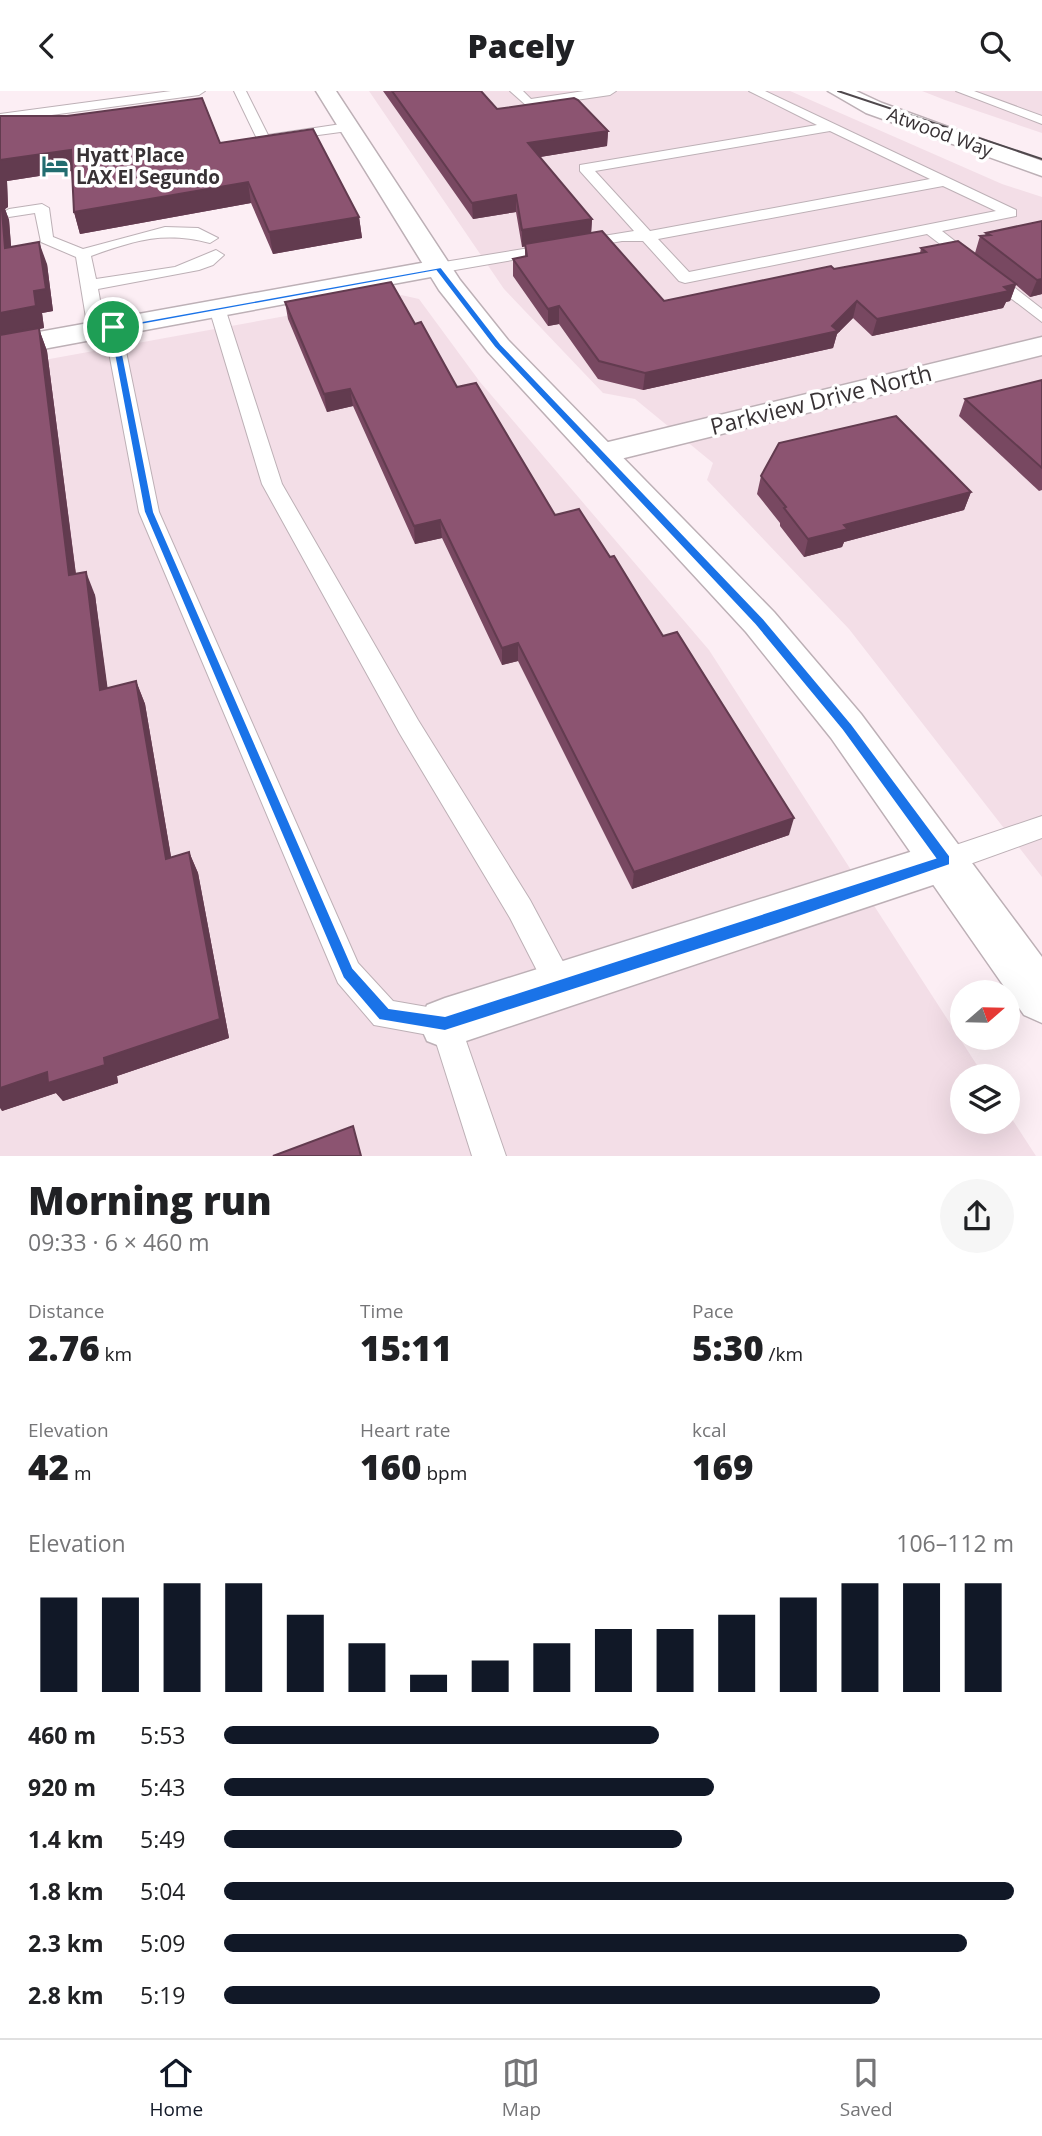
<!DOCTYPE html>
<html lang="en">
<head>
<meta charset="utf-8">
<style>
	:root { --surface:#fff; --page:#f6f6f6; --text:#202124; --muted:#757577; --line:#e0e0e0; --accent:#111827 }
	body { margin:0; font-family:"Open Sans",sans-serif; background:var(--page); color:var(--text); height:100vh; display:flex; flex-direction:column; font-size:26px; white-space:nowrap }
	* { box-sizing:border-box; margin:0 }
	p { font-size:23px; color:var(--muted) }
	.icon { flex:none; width:38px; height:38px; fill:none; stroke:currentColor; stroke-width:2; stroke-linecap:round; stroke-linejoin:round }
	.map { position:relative; height:1065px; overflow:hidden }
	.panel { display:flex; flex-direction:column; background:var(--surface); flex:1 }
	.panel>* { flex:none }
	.needle { width:46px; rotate:70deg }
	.controls { position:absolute; left:950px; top:889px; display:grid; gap:14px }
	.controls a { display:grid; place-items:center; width:70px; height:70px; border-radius:50%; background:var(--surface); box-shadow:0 7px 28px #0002; font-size:35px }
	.pin { position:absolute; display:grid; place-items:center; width:60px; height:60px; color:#fff; margin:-30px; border:4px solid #fff; border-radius:50%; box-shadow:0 2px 7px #0007 }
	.round { display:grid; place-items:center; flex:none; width:74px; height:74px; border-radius:37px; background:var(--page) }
	.overview { display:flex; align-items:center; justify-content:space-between; height:119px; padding:0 28px }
	h1 { font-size:38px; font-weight:800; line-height:52px }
	.figures { display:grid; grid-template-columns:repeat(3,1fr); gap:10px; height:119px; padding:7px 28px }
	.figures div { display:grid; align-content:center }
	.figures b { font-size:35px; font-weight:800 }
	.figures small { font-size:19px; font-weight:400 }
	.figures p { font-size:19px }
	.chart { height:196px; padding:14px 28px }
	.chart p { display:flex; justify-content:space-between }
	.chart svg { width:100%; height:126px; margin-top:7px; stroke:var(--accent); stroke-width:6 }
	ul { padding:0 28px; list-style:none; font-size:23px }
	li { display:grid; grid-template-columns:112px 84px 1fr; align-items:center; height:52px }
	li i { height:18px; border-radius:9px; background:var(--accent) }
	header { display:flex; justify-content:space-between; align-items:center; height:91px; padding:0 28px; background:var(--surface); font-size:32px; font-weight:800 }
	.tab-bar { display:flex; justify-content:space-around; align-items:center; height:98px; border-top:2px solid var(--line); background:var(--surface); font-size:19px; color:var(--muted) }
	.tab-bar a { display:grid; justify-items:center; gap:4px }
	.tab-bar .selected { color:var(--accent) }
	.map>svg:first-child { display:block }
	.built { fill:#f3dee7 }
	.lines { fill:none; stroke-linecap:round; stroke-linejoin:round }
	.lane-casing { stroke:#bdb0b6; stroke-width:2 }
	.street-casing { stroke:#bdb0b6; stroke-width:3 }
	.secondary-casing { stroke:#bdb0b6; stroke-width:3 }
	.lane { fill:#fff; fill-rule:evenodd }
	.street { fill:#fff; fill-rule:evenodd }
	.secondary { fill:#fff; fill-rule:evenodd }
	.tram { stroke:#4f484c; stroke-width:2 }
	.wall { fill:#784861 }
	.shaded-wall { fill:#623b4f }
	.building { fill:#8c5471; stroke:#623b4f; stroke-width:2 }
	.route { fill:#1a73e8; stroke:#fff; stroke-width:2; fill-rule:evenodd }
	.labels { text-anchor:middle; stroke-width:7; stroke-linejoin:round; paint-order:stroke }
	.far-street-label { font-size:19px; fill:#383235; stroke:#fff }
	.far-poi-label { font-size:19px; font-weight:bold; fill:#383235; stroke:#fff; text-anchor:start }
	.street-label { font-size:23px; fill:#383235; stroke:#fff }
</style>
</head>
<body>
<header><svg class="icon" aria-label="back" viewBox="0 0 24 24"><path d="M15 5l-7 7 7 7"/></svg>Pacely<svg class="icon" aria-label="search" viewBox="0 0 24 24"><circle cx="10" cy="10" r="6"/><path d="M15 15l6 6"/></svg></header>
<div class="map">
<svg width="1042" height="1065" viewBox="0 0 1042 1065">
	<rect width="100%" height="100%" fill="#fceef4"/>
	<g class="built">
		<path d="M369 0H790L1002 93 1042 106V786L849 538 707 389 713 372 635 308 603 302 504 198Z"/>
		<path d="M922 0H1042V42L945 9Z"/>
		<path d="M401 204 419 208 480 291 709 559 984 985H962V1031H1008V1022L1036 1065H0V277Z"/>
	</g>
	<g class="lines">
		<g class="lane-casing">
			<g id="lane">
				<path d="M171 0H205L199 4 0 31V23Z"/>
				<path d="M234 0H246L268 44 348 32 355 36 348 40 259 52Z"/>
				<path d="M510 0H523L531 8 584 0H616L610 4 528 16Z"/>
				<path d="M749 0H765L1016 119V125L942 140 1042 218V231L927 143 685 192 679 190 643 150H622L438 182 430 177 438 172 634 140 580 80V74L817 34ZM830 40 930 88 650 140 595 80ZM943 95 996 120 689 181 658 148Z"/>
				<path d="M956 0H974L1042 25V33Z"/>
				<path d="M42 113 49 117 53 146 83 158 165 136 198 137 218 147 210 152C164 140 135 149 91 165L96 188 175 176 216 159 224 164 213 174 199 179 98 198 105 236 113 231 121 236 159 421 358 872 393 910 456 921 506 1065H472L434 945 374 934 338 892 139 421 105 240 97 244 88 239 76 166 41 151 35 122 9 126 2 122 9 118Z"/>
				<path d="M217 212 225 217 282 393 418 629 530 809 576 895 572 905 561 909 550 905 510 827 400 643 262 393 209 217Z"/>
				<path d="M1042 725V747L945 782 935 779 931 770 935 761Z"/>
			</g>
		</g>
		<g class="street-casing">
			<g id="street">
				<path d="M438 169 447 171 451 177 447 183 0 266V248Z"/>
				<path d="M1042 246V264L600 373 588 370 584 363 588 356 600 353Z"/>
				<path d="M945 750 961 756 968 770 961 784 945 790 445 957 427 950 419 932 427 914 445 907Z"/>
			</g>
		</g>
		<g class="secondary-casing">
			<g id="secondary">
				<path d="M316 0H336L460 189 508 249 774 521 861 623 1042 866V932L1024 924 831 647 746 541 488 261 439 199Z"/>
				<path d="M828 0H856L882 12 1042 70V85L866 22Z"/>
			</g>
		</g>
		<use href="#lane" class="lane"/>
		<use href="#street" class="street"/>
		<use href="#secondary" class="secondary"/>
		<path class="tram" d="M838 0 1042 68"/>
	</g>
	<g class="wall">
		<path d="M383 0H481L497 18 608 40 607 55 540 66 592 128 591 142 664 210 920 162 921 157 975 162 980 145 985 144 986 142 1042 130V203L1030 206 1016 194 1010 210 1006 211 1003 217 872 245 853 227 837 243 833 257 643 299 598 288 559 233 548 235 513 185V168L525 166V155L522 156 516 121 473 128Z"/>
		<path d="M0 25 220 52 359 126 362 147 273 163 251 112 80 143 74 121 72 80 7 90 8 116 5 118 9 129 11 156 47 173 53 220 42 222 44 237 39 238 47 260 76 483 95 504 107 597 136 590 145 613 171 766 189 761 198 782 229 947 117 985 118 992 63 1010 56 1002 2 1020Z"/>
		<path d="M285 211 415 233 457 296 555 424 610 466 663 545 789 744 632 798 518 570 502 574 442 447 415 453 353 315 327 321 288 228Z"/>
		<path d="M1042 289V399L1039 400 959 325 965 308Z"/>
		<path d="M761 385 971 401 964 419 844 451 842 456 804 466 780 435V432L757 403Z"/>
	</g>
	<g class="shaded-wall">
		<path d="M608 40 607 55 528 68V52Z"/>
		<path d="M71 59 77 79 7 90 8 116 5 118 9 129 13 179 5 157 0 121V69Z"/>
		<path d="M248 91 251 112 80 143 74 121Z"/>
		<path d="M516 104V121L473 128 472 112Z"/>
		<path d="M359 126 362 147 273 163 269 141Z"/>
		<path d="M592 128 591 144 522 156V139Z"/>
		<path d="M39 151 47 173 53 220 42 222 44 237 39 238 47 260 79 508 69 484 0 246V222L34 200Z"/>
		<path d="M1042 188V203L1030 206 1037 189Z"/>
		<path d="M1016 193 1010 210 1006 211 1003 217 872 245 877 228Z"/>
		<path d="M857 210 853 227 837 243 833 257 643 299 645 282 832 235Z"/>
		<path d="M559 215V233L548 235V218Z"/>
		<path d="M350 298 353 315 327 321 324 303Z"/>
		<path d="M971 401 964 419 844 451 842 456 804 466 808 448 844 434Z"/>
		<path d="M440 429 442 447 415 453 414 435Z"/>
		<path d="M86 481 95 504 111 622 100 599Z"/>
		<path d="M518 552V570L502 574V557Z"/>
		<path d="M136 590 145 613 175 789 166 768Z"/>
		<path d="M794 727 789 744 632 798 634 781Z"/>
		<path d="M189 761 198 782 229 947 117 985 118 992 63 1010 56 1002 2 1020 0 1017V997L47 981 104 967Z"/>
	</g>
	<g class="building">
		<path d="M392 0H481L497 18 574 7 578 9 608 40 528 52 592 128 522 139 516 104 472 112Z"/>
		<path d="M202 7 220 52 313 38 359 126 269 141 248 91 74 121 71 59 0 69V25H67Z"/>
		<path d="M0 106 1 107 5 157 39 151 46 198 34 200 36 215 0 222Z"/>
		<path d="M1042 130V188L1037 189 980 145 990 144 986 142Z"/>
		<path d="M602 140 664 210 831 175 834 178 926 161 921 157 958 150 1016 193 1004 196 1009 200 877 228 857 210 832 235 838 240 645 282 599 270 559 215 548 218 513 168 527 165 525 153Z"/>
		<path d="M391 191 415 233 421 231 457 296 476 292 555 424 579 418 610 466 614 465 663 545 677 541 794 727 634 781 518 552 502 557 440 429 414 435 350 298 324 303 285 211Z"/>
		<path d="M39 237 69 484 86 481 100 599 136 590 166 768 189 761 220 928 104 967 105 974 48 992 47 981 0 997V244Z"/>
		<path d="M1042 289V377L965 308Z"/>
		<path d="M896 325 971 401 844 434 848 438 808 448 784 417 786 416 761 385 779 352Z"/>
		<path d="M353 1035 361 1065H273Z"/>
	</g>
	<path class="route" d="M441 176 501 253 764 528 851 632 950 765V774L778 833 445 940 379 929 343 887 144 421 109 236ZM436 180 495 257 755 534 842 639 935 767 445 925 389 917 353 877 154 421 118 238Z"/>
	<defs>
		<g id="hotel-bare" transform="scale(2.1)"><path d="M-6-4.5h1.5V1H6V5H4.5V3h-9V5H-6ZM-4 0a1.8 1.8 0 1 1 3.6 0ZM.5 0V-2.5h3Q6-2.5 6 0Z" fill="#226d70" stroke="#fff" stroke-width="2.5" paint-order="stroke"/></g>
	</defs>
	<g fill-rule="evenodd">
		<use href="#hotel-bare" x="55" y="75"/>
	</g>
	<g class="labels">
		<g class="far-street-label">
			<text transform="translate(940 41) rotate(20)" y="7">Atwood Way</text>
		</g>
		<g class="far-poi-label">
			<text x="76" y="71">Hyatt Place<tspan x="76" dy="22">LAX El Segundo</tspan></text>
		</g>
		<g class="street-label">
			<text transform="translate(821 309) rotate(-14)" y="8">Parkview Drive North</text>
		</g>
	</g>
</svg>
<div class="controls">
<a><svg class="needle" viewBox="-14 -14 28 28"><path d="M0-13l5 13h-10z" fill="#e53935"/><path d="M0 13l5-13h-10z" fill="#757577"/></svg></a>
<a><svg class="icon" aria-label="layers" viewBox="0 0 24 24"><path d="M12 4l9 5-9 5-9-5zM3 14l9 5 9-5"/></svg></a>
</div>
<div class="pin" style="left:113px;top:236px;background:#1e9e55"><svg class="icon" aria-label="arrive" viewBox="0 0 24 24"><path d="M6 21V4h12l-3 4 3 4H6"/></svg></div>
</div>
<section class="panel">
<div class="overview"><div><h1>Morning run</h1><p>09:33 · 6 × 460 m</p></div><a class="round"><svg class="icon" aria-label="share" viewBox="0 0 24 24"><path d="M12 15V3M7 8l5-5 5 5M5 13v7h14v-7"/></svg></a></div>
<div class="figures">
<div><p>Distance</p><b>2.76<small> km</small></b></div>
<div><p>Time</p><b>15:11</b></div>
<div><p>Pace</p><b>5:30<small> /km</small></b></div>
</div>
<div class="figures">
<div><p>Elevation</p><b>42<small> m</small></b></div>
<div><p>Heart rate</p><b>160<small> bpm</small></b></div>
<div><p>kcal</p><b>169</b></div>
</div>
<div class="chart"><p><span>Elevation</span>106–112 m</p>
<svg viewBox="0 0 160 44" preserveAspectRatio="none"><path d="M5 44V11M15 44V11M25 44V6M35 44V6M45 44V17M55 44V27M65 44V38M75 44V33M85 44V27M95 44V22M105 44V22M115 44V17M125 44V11M135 44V6M145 44V6M155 44V6"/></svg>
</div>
<ul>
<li><b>460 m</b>5:53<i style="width:55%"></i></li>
<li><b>920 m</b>5:43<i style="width:62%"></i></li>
<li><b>1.4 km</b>5:49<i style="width:58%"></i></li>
<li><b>1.8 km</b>5:04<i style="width:100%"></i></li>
<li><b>2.3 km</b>5:09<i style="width:94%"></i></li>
<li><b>2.8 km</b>5:19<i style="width:83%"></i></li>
</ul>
</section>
<nav class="tab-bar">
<a class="selected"><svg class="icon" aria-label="home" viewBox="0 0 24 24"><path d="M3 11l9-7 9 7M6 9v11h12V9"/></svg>Home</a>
<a><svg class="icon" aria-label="map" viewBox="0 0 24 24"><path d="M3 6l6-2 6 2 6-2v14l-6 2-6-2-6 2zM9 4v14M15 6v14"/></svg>Map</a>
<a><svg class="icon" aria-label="saved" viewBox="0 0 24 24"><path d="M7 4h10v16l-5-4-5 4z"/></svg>Saved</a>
</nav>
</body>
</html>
